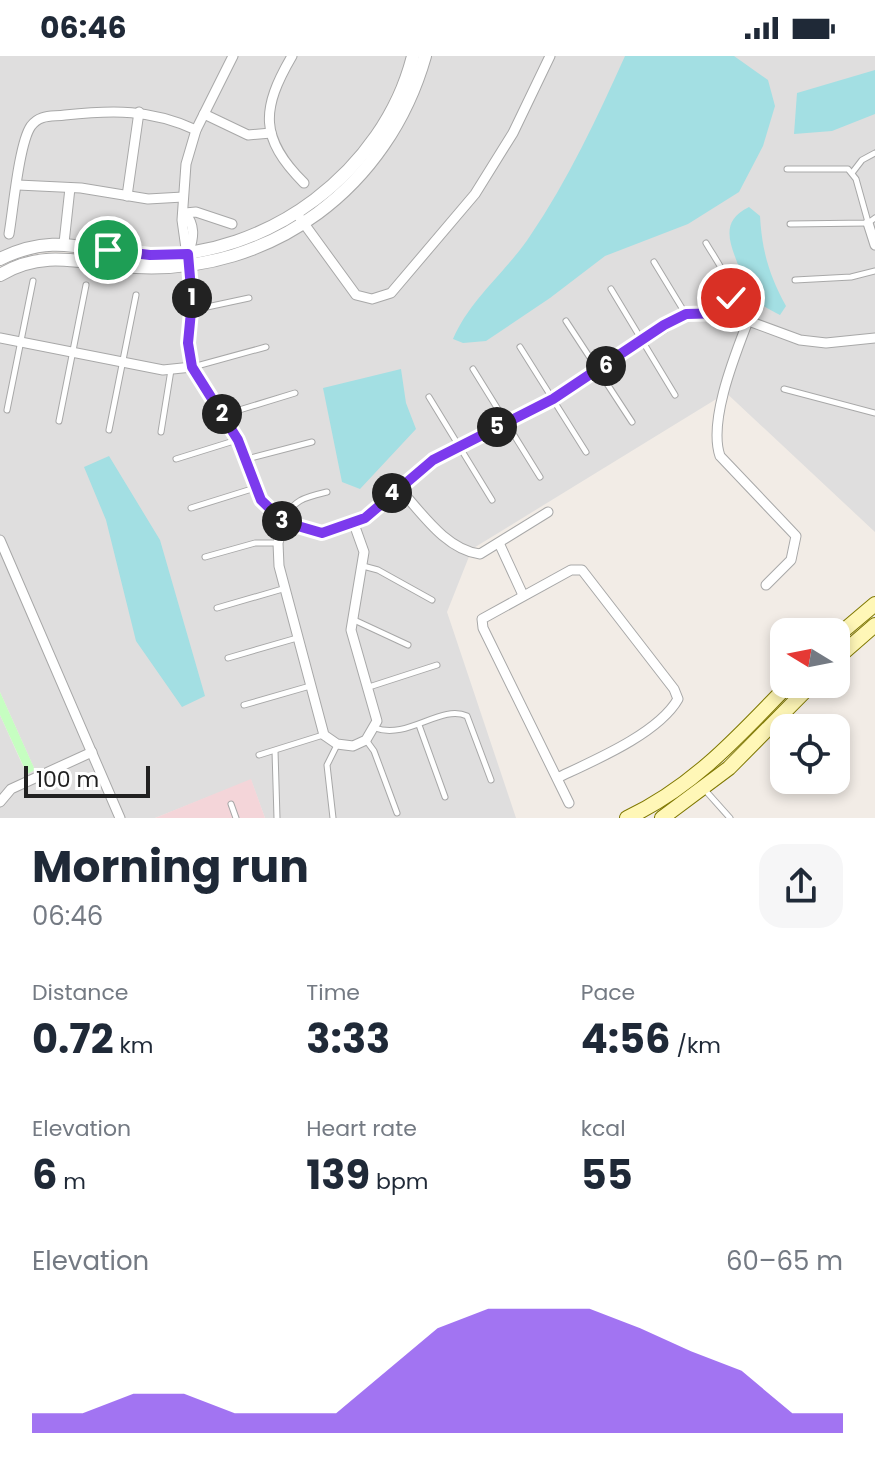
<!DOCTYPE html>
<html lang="en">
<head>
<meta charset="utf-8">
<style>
	:root { --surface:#fff; --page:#f6f6f7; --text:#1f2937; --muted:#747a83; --accent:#7c3aed }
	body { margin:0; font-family:Poppins,sans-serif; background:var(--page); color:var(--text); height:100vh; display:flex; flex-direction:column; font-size:30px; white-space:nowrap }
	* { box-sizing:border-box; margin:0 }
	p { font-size:26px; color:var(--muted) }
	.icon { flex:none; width:44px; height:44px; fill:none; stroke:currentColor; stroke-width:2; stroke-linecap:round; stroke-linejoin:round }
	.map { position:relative; height:762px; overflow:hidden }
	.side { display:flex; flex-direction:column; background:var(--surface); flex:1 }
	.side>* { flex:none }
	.needle { width:52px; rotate:280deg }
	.buttons { position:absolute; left:770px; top:562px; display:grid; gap:16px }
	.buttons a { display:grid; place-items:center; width:80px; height:80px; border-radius:16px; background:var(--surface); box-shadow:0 4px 12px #0003; font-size:40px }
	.scale { position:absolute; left:24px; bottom:20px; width:126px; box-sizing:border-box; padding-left:8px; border:4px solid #212121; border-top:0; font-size:22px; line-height:28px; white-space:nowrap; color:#212121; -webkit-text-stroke:6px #fff; paint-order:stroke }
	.pin { position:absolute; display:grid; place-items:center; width:68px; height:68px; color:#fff; margin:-34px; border:4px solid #fff; border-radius:50%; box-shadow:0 2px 8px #0007 }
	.km { position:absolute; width:40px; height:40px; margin:-20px; border-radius:50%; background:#222; color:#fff; font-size:22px; line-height:40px; text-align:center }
	.round { display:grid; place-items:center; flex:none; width:84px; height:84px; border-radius:24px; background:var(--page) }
	.head { display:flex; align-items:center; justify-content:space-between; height:136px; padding:0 32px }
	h1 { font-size:44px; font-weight:700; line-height:60px }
	.metrics { display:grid; grid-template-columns:repeat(3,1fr); gap:12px; height:136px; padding:8px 32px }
	.metrics div { display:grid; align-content:center }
	.metrics b { font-size:40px; font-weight:700 }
	.metrics small { font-size:22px; font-weight:400 }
	.metrics p { font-size:22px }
	.chart { height:224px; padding:16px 32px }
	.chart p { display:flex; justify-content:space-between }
	.chart svg { width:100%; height:144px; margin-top:8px; fill:var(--accent); opacity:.7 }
	.status { display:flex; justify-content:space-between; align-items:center; height:56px; padding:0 40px; background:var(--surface); direction:ltr }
	.status svg { height:22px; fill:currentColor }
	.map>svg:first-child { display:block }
	.residential { fill:#dfdede }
	.commercial { fill:#f4d5d9 }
	.park { fill:#c6fec1 }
	.water { fill:#a3dfe3 }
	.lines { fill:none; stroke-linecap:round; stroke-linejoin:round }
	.service-casing { stroke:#a8a8a8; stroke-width:7 }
	.minor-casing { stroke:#a8a8a8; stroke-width:11 }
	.tertiary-casing { stroke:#a8a8a8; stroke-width:14 }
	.secondary-casing { stroke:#7f7800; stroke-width:16 }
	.service { stroke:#fff; stroke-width:5 }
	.minor { stroke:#fff; stroke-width:9 }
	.tertiary { stroke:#fff; stroke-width:12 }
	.secondary { stroke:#fff7b7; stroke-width:14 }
	.route-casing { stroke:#fff; stroke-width:16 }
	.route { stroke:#7c3aed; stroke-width:10 }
</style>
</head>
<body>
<div class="status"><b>06:46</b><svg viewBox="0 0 49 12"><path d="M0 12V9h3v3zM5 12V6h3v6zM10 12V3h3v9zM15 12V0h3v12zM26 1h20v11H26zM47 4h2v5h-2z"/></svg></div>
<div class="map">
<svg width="875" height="762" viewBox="0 0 875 762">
	<rect width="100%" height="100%" fill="#f2ece6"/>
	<g class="residential">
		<path d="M0 0H409L374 78 318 139 245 180 164 196 77 186 0 199Z"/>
		<path d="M429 0H875V476L721 332 718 342 472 493 447 556 516 762H265L251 724 155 762H0V659L26 717 35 714 0 636V222L43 206 191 213 327 157 354 133 388 93 409 56Z"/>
	</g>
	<path class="commercial" d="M251 723 265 762H155Z"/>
	<path class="park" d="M0 636 35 714 27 718 0 659Z"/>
	<g class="water">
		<path d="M625 0H734L768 24 775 50 763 90 739 136 688 168 605 200 550 242 486 285 463 287 453 283C470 243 506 216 530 180 568 124 597 62 625 0Z"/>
		<path d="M875 14V58L832 75 794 78 797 37Z"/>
		<path d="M749 151 760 160C762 195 769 219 786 250L780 259C768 253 753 245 746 232 743 227 742 220 740 214 731 189 718 166 749 151Z"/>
		<path d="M401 313 406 347 416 373 360 433 342 426 323 332Z"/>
		<path d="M109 400 160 484 205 640 182 651 136 585 106 464 84 411Z"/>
	</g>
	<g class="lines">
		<g class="service-casing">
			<g id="service">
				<path d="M787 113H848L856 123 868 166"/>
				<path d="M852 117 862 104 875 97"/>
				<path d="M790 168 868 167 875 162"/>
				<path d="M706 187C720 211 737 229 727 256"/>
				<path d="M654 206 685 257"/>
				<path d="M795 224 851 221 875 215"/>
				<path d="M611 233 675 339"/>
				<path d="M193 254 249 242"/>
				<path d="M566 265 632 366"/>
				<path d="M520 291 586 396"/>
				<path d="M193 311 266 291"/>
				<path d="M473 313 540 421"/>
				<path d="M784 333 875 357"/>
				<path d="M429 341 492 444"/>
				<path d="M7 354 33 225"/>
				<path d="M223 359 295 337"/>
				<path d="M59 365 86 229"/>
				<path d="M109 374 136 239"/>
				<path d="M161 376 171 314"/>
				<path d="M176 403 237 384"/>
				<path d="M247 403 312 386"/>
				<path d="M191 452 255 432"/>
				<path d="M284 465C293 443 306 441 327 436"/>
				<path d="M205 501 255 487H277"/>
				<path d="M363 510 378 514 432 544"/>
				<path d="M217 552 286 532"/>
				<path d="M352 563 408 589"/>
				<path d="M228 602 297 582"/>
				<path d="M369 631 437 609"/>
				<path d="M244 649 310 630"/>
				<path d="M419 669 445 741"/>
				<path d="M375 672C408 684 441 648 467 660L491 724"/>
				<path d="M366 684 374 695 397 757"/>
				<path d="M275 695 277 762"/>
				<path d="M259 699 323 679"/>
				<path d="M705 734 730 762"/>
				<path d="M231 748 236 762"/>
				<path d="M333 762 327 709 337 689"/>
			</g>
		</g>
		<g class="minor-casing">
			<g id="minor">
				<path d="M233 0 196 74 186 108 182 164 192 235 189 295 198 323 242 392 261 444 284 466 296 472 322 477 354 468 444 397 553 343 686 258 727 257 800 284 826 287 875 282"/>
				<path d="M292 0C261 53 259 82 304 127"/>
				<path d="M204 58 248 79 271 77"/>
				<path d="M18 129 81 132 148 143 183 141"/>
				<path d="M127 140 139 56"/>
				<path d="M185 157 196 156 232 168"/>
				<path d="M185 157C195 169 194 181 189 195"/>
				<path d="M297 158 356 239 372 243 391 237 475 138 513 77 550 0"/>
				<path d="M868 167 875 189"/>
				<path d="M9 178C13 155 19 87 31 70 40 58 52 61 65 59 113 54 151 53 196 74"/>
				<path d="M64 187 70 132"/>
				<path d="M748 265C735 299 708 365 720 400L796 480 791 504 766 529"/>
				<path d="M0 282 163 314 192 311"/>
				<path d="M399 432C421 456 446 494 480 498L548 456"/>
				<path d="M284 466 278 487 279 510 324 679 337 688 353 690 366 684 377 665 351 574 364 496 354 468"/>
				<path d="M0 484 120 762"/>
				<path d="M499 487 523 539"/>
				<path d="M557 722C593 705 658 678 678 643L674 633 582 514H571L482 563 483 572 569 747"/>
				<path d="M0 746 11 733 92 696"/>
			</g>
		</g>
		<g class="tertiary-casing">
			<g id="tertiary">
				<path d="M0 203C59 174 90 198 149 199 268 202 384 115 413 0"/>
				<path d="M0 219C46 191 87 209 136 211 272 218 388 131 425 0"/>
			</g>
		</g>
		<g class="secondary-casing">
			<g id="secondary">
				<path d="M836 581 875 548"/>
				<path d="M836 603 875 569"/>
				<path d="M627 762C693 731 739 680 789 628"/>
				<path d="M662 762 729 712 812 628"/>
			</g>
		</g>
		<use href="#service" class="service"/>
		<use href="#minor" class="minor"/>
		<use href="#tertiary" class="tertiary"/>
		<use href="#secondary" class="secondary"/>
	</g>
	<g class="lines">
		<g class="route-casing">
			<path id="route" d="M108 194 150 199 188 198 192 245 188 287 192 311 238 384 261 444 284 466 322 477 365 462 433 404 553 343 664 269 686 258 727 257 731 242"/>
		</g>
		<use href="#route" class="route"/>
	</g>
</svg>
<div class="buttons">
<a><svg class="needle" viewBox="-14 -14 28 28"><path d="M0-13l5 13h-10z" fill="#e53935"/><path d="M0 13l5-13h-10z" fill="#747a83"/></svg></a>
<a><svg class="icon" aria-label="locate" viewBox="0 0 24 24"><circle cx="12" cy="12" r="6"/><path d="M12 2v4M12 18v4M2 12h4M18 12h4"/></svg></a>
</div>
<div class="scale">100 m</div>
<div class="pin" style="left:108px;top:194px;background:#1e9e55"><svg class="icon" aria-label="arrive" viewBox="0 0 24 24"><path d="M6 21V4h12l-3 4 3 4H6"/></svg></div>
<div class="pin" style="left:731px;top:242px;background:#d93025"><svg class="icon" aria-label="check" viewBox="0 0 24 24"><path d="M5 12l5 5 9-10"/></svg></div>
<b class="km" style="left:192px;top:242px">1</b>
<b class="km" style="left:222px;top:358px">2</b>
<b class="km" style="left:282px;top:465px">3</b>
<b class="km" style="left:392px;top:437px">4</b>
<b class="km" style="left:497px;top:371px">5</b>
<b class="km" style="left:606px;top:310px">6</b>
</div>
<section class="side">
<div class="head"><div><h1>Morning run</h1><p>06:46</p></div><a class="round"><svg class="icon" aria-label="share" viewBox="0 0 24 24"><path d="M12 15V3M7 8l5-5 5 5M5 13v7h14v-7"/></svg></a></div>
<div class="metrics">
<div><p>Distance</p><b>0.72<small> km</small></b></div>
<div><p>Time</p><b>3:33</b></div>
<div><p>Pace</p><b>4:56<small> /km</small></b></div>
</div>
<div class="metrics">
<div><p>Elevation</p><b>6<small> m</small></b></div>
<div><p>Heart rate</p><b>139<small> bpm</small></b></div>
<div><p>kcal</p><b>55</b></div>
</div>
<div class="chart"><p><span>Elevation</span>60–65 m</p>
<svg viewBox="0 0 160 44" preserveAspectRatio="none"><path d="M0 44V38L10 38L20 32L30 32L40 38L50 38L60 38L70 25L80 12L90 6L100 6L110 6L120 12L130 19L140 25L150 38L160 38V44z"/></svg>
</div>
</section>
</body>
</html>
